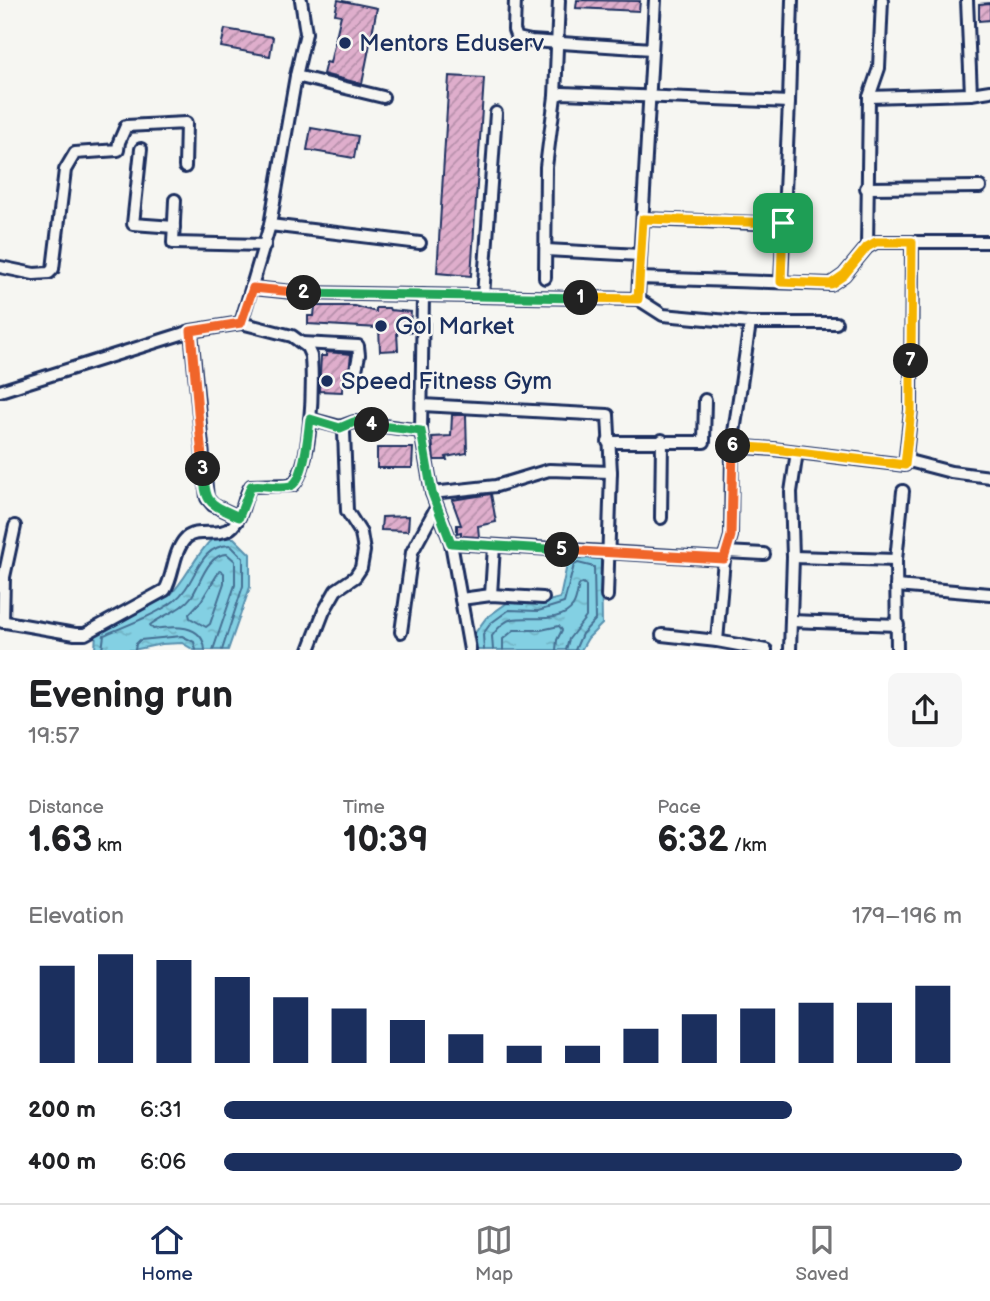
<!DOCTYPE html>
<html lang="en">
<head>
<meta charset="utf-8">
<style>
	:root { --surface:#fff; --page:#f6f6f6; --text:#202124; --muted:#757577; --line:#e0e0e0; --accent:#1b2f5e }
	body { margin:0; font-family:"Balsamiq Sans",sans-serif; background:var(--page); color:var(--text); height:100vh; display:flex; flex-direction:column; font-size:26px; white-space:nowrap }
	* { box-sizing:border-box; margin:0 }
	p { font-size:23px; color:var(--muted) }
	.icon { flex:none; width:38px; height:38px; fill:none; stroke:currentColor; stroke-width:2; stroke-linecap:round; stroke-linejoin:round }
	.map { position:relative; height:650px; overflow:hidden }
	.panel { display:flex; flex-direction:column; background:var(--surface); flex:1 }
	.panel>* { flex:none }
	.pin { position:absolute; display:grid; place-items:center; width:60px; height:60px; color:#fff; margin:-30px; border-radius:14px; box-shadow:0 4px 10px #0006 }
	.km { position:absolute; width:35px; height:35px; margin:-18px; border-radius:50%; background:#222; color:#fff; font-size:19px; line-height:35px; text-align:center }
	.round { display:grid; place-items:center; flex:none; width:74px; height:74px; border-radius:10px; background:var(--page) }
	.headline { display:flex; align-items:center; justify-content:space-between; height:119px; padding:0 28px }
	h1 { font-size:38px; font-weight:700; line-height:52px }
	.metrics { display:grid; grid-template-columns:repeat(3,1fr); gap:10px; height:119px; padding:7px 28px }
	.metrics div { display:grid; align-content:center }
	.metrics b { font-size:35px; font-weight:700 }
	.metrics small { font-size:19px; font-weight:400 }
	.metrics p { font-size:19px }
	.chart { height:196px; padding:14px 28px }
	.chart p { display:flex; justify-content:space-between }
	.chart svg { width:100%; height:126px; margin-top:7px; stroke:var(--accent); stroke-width:6 }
	ul { padding:0 28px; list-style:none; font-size:23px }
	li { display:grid; grid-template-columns:112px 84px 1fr; align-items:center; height:52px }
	li i { height:18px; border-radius:9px; background:var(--accent) }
	.dock { display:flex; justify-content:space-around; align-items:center; height:98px; border-top:2px solid var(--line); background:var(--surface); font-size:19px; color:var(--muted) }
	.dock a { display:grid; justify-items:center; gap:4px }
	.dock .active { color:var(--accent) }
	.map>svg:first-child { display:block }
	.water { fill:url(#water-ripples); stroke:#5990ae; stroke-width:2 }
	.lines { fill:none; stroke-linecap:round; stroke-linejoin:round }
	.shore { stroke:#456f93; stroke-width:2 }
	.building { fill:url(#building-hatch); stroke:#1b2f5e; stroke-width:2 }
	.minor-casing { stroke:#1b2f5e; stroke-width:16 }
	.minor { stroke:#f6f6f2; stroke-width:10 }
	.split-1-casing { stroke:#fff; stroke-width:14 }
	.split-2-casing { stroke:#fff; stroke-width:14 }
	.split-3-casing { stroke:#fff; stroke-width:14 }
	.split-4-casing { stroke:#fff; stroke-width:14 }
	.split-5-casing { stroke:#fff; stroke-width:14 }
	.split-6-casing { stroke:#fff; stroke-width:14 }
	.split-7-casing { stroke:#fff; stroke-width:14 }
	.split-8-casing { stroke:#fff; stroke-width:14 }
	.split-1 { stroke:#f5b400; stroke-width:9 }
	.split-2 { stroke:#22a559; stroke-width:9 }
	.split-3 { stroke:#f0652b; stroke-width:9 }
	.split-4 { stroke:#22a559; stroke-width:9 }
	.split-5 { stroke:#22a559; stroke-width:9 }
	.split-6 { stroke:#f0652b; stroke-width:9 }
	.split-7 { stroke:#f5b400; stroke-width:9 }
	.split-8 { stroke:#f5b400; stroke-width:9 }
	.poi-dot { fill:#1b2f5e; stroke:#f6f6f2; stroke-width:2.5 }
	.labels { text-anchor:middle; stroke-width:5; stroke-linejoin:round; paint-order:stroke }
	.poi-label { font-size:24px; fill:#1b2f5e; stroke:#f6f6f2; text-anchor:start }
</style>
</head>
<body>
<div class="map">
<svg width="990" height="650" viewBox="0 0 990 650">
	<defs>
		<pattern id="water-ripples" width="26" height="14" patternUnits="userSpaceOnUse" patternTransform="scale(1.75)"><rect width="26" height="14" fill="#83d0e3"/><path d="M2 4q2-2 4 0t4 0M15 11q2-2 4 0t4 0" fill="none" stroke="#71b3c5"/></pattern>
		<pattern id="building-hatch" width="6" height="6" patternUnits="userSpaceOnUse" patternTransform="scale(1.75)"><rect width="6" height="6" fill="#dfaecc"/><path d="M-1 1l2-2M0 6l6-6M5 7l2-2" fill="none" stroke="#b48ea9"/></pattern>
	</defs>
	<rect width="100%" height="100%" fill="#f6f6f2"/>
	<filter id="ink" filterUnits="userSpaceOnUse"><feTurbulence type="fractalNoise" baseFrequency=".0143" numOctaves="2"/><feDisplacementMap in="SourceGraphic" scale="14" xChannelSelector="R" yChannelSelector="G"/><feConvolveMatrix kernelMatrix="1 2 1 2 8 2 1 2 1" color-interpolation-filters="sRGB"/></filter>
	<g filter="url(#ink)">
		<g class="water">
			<path d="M213 538H234L250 554V587L228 650H194L182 643 162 644 133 650H95L96 631 169 596C187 579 194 556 213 538Z"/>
			<path d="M569 555 601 558 602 624 588 638 581 650H477L475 633 486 618 507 603 537 604 560 598Z"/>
		</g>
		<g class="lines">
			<g class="shore">
				<path d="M220 570 224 573V583L210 624 206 627 190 618 189 614 201 601Z"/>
				<path d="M102 650 104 635C125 626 156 615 174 601 198 583 196 546 230 545L243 558V586L222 650"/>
				<path d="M135 650 136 644 140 640 182 636 194 642 196 650"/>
				<path d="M205 650C203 623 173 626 153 629L150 625C164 614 181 611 192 596 201 582 208 554 227 554L235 561V585L213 650"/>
				<path d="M484 650 483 634 491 623 509 610 538 611 564 603 574 565 578 563 594 567 595 620 582 634 575 650"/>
				<path d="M493 650 492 636C497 629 505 620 513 619 530 616 561 624 573 606 577 600 577 591 579 585L583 583 586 586V617L569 639 566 650"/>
				<path d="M503 650V639L514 630H541L559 626 562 630 557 640 556 650"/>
			</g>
		</g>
		<g class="building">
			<path d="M338 0 377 8 362 84 323 74 326 62 330 63 341 15 335 14Z"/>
			<path d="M577 0 640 1 639 11 576 8Z"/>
			<path d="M990 3V20L979 21V4Z"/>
			<path d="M225 29 273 37 270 56 221 47Z"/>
			<path d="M449 76 484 78 471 276 437 273Z"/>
			<path d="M311 128 358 136 354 158 307 150Z"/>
			<path d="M315 306H355L376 312V308H389L390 310 411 312 410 323H415V332H397L398 350 380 351 379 328 308 324V316H314Z"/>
			<path d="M326 352 351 354 349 374 343 373 342 392 319 391 321 356H326Z"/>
			<path d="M452 415H466L467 453 446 457 447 460H434L432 437 451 436Z"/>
			<path d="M377 448H413L412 468H377Z"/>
			<path d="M491 494 496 522 478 526 479 537 461 536V532L457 533V525H461L452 500Z"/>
			<path d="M409 516 408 531 381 530 382 517Z"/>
		</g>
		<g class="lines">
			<g class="minor-casing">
				<g id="minor">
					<path d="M515 0 514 30 517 38 531 41 652 49"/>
					<path d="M967 0 971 94"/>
					<path d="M296 76 383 97"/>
					<path d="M555 96 559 0"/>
					<path d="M869 97 971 94 990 91"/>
					<path d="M141 149 133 224 174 227"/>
					<path d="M866 188 980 187"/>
					<path d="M175 200 173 243 265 245"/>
					<path d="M643 219 784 224"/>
					<path d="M270 225 420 243"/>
					<path d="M867 247 876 242H990"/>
					<path d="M546 250 640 255"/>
					<path d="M0 267 34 274 49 273 53 269 65 170 75 153 118 150 119 142 126 126 186 123 185 167"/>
					<path d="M545 278 546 167 555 96 562 93 789 102 792 0"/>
					<path d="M639 278 655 0"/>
					<path d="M781 282 789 102"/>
					<path d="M253 288 302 293 638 299 663 315 750 323 732 446"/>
					<path d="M423 295 421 431 432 493 451 543 470 650"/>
					<path d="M483 296 496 113"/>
					<path d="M638 299 639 278 831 284 844 275 867 247 869 97 879 68 882 0"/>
					<path d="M241 323 270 225 296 76 306 33 301 0"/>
					<path d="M750 323H836"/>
					<path d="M191 331 207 498 213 505 239 517"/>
					<path d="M302 343 358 346 359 355 356 370"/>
					<path d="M0 391 191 331 241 323 292 336 307 347 311 356C313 385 312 464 293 485L251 486C243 497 244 515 233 526 220 539 198 527 186 538 173 551 174 575 165 590L85 634H75L0 621"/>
					<path d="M422 405 608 415 611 472 607 596"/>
					<path d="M340 427 354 422 421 431"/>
					<path d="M608 442H704L705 400"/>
					<path d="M905 460 951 472 990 477"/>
					<path d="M432 493 496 486 549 470 611 472"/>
					<path d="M661 518 662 440"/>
					<path d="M451 543 724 559 731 536 732 446 773 449 905 465 911 410 912 242"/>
					<path d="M726 552 764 554"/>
					<path d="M793 557 896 560"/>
					<path d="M0 577H4L15 526"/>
					<path d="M896 586 990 594"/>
					<path d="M491 595 494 546"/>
					<path d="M461 599 491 595 543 598"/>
					<path d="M791 621 898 625"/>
					<path d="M3 622 4 577"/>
					<path d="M401 632 412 552 436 508"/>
					<path d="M662 635 717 641 724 559"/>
					<path d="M717 641 766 650"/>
					<path d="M309 650 324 611 336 590 355 577 361 568 364 551 361 533 347 511 344 432 340 427 310 419"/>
					<path d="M790 650 793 557 791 492 797 452"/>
					<path d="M897 650 896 560 903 491"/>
				</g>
			</g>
			<use href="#minor" class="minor"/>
		</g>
	</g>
	<g class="lines" filter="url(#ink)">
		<g class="split-1-casing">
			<path id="split-1" d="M581 298 638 299 643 219 783 223"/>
		</g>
		<g class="split-2-casing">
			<path id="split-2" d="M304 293 581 298"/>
		</g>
		<g class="split-3-casing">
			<path id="split-3" d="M203 469 191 331 241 323 253 288 304 293"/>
		</g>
		<g class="split-4-casing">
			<path id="split-4" d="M203 469C206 505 207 502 239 517L251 486C263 484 278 489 290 486 305 482 308 433 310 419L340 428 354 422 372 425"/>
		</g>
		<g class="split-5-casing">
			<path id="split-5" d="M372 425 421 431 432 493 451 543 562 550"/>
		</g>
		<g class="split-6-casing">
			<path id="split-6" d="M562 550 724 559 731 536 733 446"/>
		</g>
		<g class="split-7-casing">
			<path id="split-7" d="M733 446 774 449 905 465 911 410V361"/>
		</g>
		<g class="split-8-casing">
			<path id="split-8" d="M783 223 781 282 831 284 844 275 867 247 876 242H912L911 361"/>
		</g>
		<use href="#split-1" class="split-1"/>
		<use href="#split-2" class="split-2"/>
		<use href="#split-3" class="split-3"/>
		<use href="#split-4" class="split-4"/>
		<use href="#split-5" class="split-5"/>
		<use href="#split-6" class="split-6"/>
		<use href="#split-7" class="split-7"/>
		<use href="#split-8" class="split-8"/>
	</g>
	<g class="poi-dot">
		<circle cx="345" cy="43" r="7"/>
		<circle cx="381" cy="326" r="7"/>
		<circle cx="327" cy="381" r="7"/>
	</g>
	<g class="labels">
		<g class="poi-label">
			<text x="359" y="51">Mentors Eduserv</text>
			<text x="395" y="334">Gol Market</text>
			<text x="341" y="389">Speed Fitness Gym</text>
		</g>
	</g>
</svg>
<div class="pin" style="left:783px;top:223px;background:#1e9e55"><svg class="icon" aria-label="arrive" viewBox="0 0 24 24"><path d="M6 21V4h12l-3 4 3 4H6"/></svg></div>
<b class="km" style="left:581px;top:298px">1</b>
<b class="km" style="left:304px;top:293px">2</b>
<b class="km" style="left:203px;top:469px">3</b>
<b class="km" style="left:372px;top:425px">4</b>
<b class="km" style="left:562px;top:550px">5</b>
<b class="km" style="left:733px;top:446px">6</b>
<b class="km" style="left:911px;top:361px">7</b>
</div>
<section class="panel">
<div class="headline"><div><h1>Evening run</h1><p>19:57</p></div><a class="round"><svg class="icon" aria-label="share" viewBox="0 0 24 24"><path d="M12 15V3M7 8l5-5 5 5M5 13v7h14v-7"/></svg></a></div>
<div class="metrics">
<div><p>Distance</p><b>1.63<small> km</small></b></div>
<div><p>Time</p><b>10:39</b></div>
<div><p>Pace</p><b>6:32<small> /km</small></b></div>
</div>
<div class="chart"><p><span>Elevation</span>179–196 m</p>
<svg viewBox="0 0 160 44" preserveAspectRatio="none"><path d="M5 44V10M15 44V6M25 44V8M35 44V14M45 44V21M55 44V25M65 44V29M75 44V34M85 44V38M95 44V38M105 44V32M115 44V27M125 44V25M135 44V23M145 44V23M155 44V17"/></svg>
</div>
<ul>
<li><b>200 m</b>6:31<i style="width:77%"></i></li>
<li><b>400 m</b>6:06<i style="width:100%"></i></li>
</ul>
</section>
<nav class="dock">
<a class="active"><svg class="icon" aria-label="home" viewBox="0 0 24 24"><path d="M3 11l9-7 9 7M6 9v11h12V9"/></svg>Home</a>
<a><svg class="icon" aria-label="map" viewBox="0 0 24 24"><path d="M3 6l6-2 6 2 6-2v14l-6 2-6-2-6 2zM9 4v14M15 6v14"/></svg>Map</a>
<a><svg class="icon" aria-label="saved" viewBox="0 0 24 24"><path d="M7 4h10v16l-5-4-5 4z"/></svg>Saved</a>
</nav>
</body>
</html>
